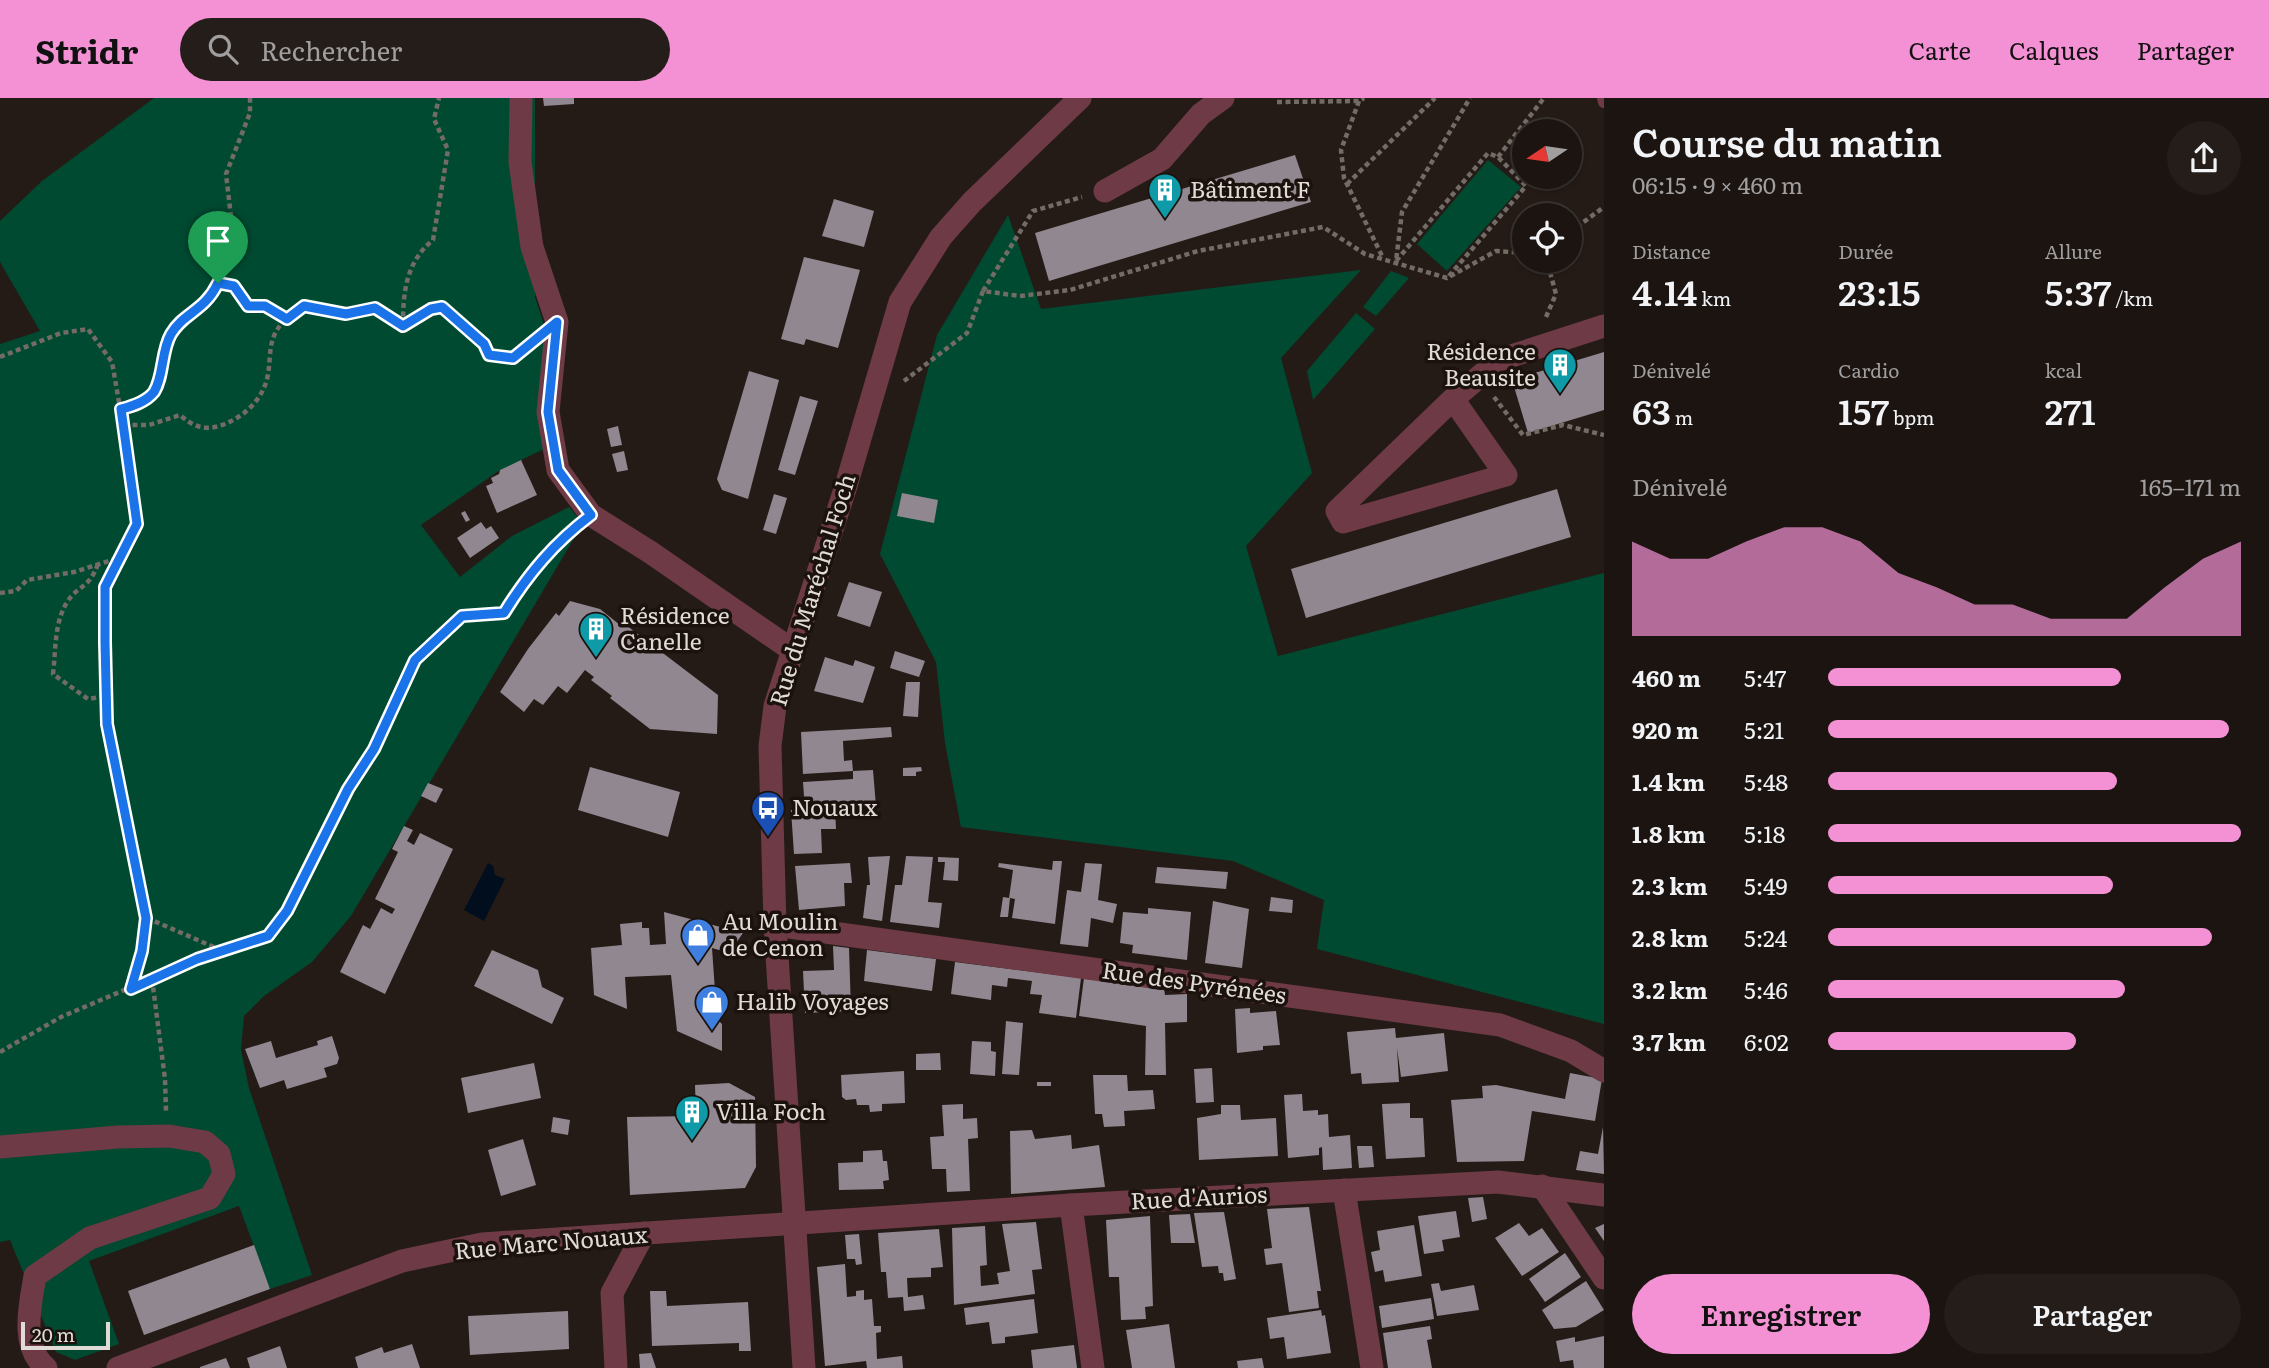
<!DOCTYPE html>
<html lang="fr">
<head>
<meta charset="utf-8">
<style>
	:root { --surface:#1b1410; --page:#241d19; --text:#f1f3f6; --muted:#a09e9f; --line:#393330; --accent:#f491d4 }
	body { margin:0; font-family:Literata,serif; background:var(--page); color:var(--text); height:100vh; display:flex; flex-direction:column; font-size:26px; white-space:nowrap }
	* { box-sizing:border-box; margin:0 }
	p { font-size:23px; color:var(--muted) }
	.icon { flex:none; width:38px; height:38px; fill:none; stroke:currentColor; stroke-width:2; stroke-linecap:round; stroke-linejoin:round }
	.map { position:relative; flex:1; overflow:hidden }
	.sheet { display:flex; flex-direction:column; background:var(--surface); width:665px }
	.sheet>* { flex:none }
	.needle { width:46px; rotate:257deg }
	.buttons { position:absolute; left:1512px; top:21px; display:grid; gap:14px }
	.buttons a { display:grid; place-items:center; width:70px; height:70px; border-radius:50%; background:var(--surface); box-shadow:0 2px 5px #0004,0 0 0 2px var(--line); font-size:35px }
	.scale { position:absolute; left:21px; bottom:18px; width:89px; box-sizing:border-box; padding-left:7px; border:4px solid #e1dbd7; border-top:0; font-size:19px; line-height:24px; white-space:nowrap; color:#e1dbd7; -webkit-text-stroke:5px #1b120d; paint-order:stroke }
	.pin { position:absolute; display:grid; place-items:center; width:60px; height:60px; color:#fff; margin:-72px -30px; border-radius:50% 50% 50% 0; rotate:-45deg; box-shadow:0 0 7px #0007 }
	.pin .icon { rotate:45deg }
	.round { display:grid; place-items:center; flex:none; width:74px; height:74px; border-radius:37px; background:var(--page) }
	.overview { display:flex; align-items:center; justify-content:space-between; height:119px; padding:0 28px }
	h1 { font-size:38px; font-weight:600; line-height:52px }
	.figures { display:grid; grid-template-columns:repeat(3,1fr); gap:10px; height:119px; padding:7px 28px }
	.figures div { display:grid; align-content:center }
	.figures b { font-size:35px; font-weight:600 }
	.figures small { font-size:19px; font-weight:400 }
	.figures p { font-size:19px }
	.chart { height:196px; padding:14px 28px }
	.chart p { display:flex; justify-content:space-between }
	.chart svg { width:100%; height:126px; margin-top:7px; fill:var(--accent); opacity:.7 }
	.button { display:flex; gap:14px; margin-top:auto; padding:14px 28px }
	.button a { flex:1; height:80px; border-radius:42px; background:var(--accent); color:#111; font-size:28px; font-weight:600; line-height:80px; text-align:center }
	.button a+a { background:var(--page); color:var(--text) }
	ul { padding:0 28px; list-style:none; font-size:23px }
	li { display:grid; grid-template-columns:112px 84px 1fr; align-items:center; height:52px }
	li i { height:18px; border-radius:9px; background:var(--accent) }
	header { display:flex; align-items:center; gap:42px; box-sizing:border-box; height:98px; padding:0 35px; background:var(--accent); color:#111 }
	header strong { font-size:33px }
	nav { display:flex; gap:38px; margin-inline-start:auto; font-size:24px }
	.search { width:490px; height:63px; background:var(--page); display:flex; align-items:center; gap:18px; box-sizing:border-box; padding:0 24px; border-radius:38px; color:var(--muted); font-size:26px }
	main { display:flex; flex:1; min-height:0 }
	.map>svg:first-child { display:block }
	.green { fill:#004a31 }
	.water { fill:#000e1d }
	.building { fill:#908791 }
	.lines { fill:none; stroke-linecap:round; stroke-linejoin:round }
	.path { stroke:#736b66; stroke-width:4.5; stroke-dasharray:5 3.5; stroke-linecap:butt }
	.service { stroke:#6d3a45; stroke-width:12 }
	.minor { stroke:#6d3a45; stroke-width:23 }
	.route-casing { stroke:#fff; stroke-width:14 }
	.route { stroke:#1a73e8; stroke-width:9 }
	.labels { text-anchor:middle; stroke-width:7; stroke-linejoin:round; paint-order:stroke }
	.poi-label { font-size:23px; fill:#e1dbd7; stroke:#1b120d; text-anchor:start }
	.street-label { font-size:23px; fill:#e1dbd7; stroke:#1b120d }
</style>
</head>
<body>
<header>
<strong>Stridr</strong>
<div class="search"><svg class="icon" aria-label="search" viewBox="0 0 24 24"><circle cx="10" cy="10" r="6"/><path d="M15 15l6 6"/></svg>Rechercher</div>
<nav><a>Carte</a><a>Calques</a><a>Partager</a></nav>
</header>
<main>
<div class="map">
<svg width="1604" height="1270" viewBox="0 0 1604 1270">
	<rect width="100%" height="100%" fill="#241b16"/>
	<g class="green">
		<path d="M154 0H535V199L545 230 544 351 500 372 421 427 460 479 512 438 569 409 583 425 351 818 312 864 264 898 244 918 241 952 249 990 312 1177 270 1191 239 1108 89 1163 119 1246 75 1262 56 1254 10 1142 0 1144V246L40 233 0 164V123L42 83Z"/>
		<path d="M1488 62 1521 89 1447 173 1417 146Z"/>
		<path d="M1008 117 1041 211 1361 172 1281 260 1312 375 1246 448 1278 558 1604 475V926L1317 851 1324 802 1233 763 961 729 945 645 936 564 880 456 937 237Z"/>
		<path d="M1391 173 1409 180 1376 218 1363 209Z"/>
		<path d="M1356 215 1375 231 1313 302 1307 273Z"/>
	</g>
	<path class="water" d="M488 765 493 768 495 777 505 781 484 823 464 812Z"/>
	<g class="building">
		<path d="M543 0H574V6L544 8Z"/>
		<path d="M1295 57 1311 104 1049 183 1035 135Z"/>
		<path d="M834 101 874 113 864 149 822 138Z"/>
		<path d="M804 159 860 172 838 250 806 241 804 247 781 241Z"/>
		<path d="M1604 254V312L1528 335 1512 282Z"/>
		<path d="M749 273 779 282 748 401 722 392 717 381Z"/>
		<path d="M800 298 818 303 795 377 778 372Z"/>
		<path d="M618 328 622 347 611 349 607 331Z"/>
		<path d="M624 353 628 372 617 374 612 356Z"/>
		<path d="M521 362 537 397 497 415 486 388 493 385 491 380 499 376 500 372Z"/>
		<path d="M1557 391 1571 439 1306 520 1291 471Z"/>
		<path d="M902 395 938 402 934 425 897 418Z"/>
		<path d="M774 396 787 400 776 436 763 432Z"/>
		<path d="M465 413 470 422 466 424 461 415Z"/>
		<path d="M481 424 486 431 491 428 499 440 470 460 457 440Z"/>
		<path d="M849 484 882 494 870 529 837 518Z"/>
		<path d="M570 503 600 511 620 527 622 524 718 597 717 636 650 631 610 600 612 598 591 582 594 579 585 572 567 595 558 588 543 607 534 601 524 614 500 594 528 551 556 515 559 518Z"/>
		<path d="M895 553 925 563 919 579 890 570Z"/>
		<path d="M825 559 853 568 855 562 875 569 863 605 814 593Z"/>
		<path d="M906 584H920L918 619 903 618Z"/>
		<path d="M891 629 892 639 843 643 844 663 852 662 853 673 803 676 801 634Z"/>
		<path d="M590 669 680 694 668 739 578 712Z"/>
		<path d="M921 669 922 673 916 674V678H903V670Z"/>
		<path d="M873 672 876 708 835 710 836 731H821L822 755 794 756 791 712H805L803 684 853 681V673Z"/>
		<path d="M428 685 443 691 436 705 421 698Z"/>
		<path d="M404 728 413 732 407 743 414 747 420 735 453 751 385 896 340 874 363 827 370 831 381 810 392 816 395 811 375 801 398 754 392 751Z"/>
		<path d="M890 758 882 823 863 820 867 787H870L868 759Z"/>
		<path d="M906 758 933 759 928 804 942 805 939 830 890 824 895 787H902Z"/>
		<path d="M938 759 959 760 958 783 943 782 945 764H938Z"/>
		<path d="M1053 763H1062L1055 826 1012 820 1015 801 1010 800 1008 819H1000L1003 799 1009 800 1013 772 998 769 999 765 1052 772Z"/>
		<path d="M850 765 852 785H844L845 808 799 812 795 768Z"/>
		<path d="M1085 765 1102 766 1098 802 1117 806 1113 825 1091 820 1088 849 1060 846 1067 792 1081 794Z"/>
		<path d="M1157 769 1228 774 1226 791 1155 785Z"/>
		<path d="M1271 799 1293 802 1292 815 1269 813Z"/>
		<path d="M1213 803 1249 811 1242 870 1205 865Z"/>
		<path d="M1148 810 1191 814 1187 862 1132 855 1133 847 1120 845 1123 814 1148 816Z"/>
		<path d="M664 814 743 835 729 855 712 850 717 921 722 926V953L677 933 671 877 625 879 627 911 594 897 591 850 622 847 620 826 642 824V830H649L650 847 666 846Z"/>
		<path d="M833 848 849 850 851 913 805 915 803 873 834 872Z"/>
		<path d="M492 852 538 872 542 889 564 900 552 926 474 888Z"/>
		<path d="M867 852 936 861 932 893 864 883Z"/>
		<path d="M955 864 1081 880 1076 920 1039 915 1042 897 1030 896 1032 883 1008 880 1007 889 992 887 991 902 951 896Z"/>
		<path d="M1084 880 1164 890 1165 897 1187 896V924L1165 925 1166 977H1145L1146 928 1079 918Z"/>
		<path d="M1250 910V915L1276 913 1280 947 1263 948V952L1237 955 1235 911Z"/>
		<path d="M1006 923 1023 925 1019 977 1002 976Z"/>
		<path d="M1395 930 1396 940 1444 935 1448 973 1401 979 1397 950 1399 984 1362 986 1361 975 1351 976 1347 934Z"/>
		<path d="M332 938 339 960 337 966 324 970 327 979 287 991 284 982 260 990 245 951 271 943 276 960 318 947 317 943Z"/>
		<path d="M972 943 991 944V953L996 954 995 978 970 976Z"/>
		<path d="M940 955 941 972H916V956Z"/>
		<path d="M534 965 541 1000 468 1015 461 980Z"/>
		<path d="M1212 970 1214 1004 1196 1005 1194 971Z"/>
		<path d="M904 973 905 1005 882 1006V1013L870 1014 869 1007H857L856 1001 846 1002 842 999 841 977Z"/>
		<path d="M1570 975 1602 981 1595 1023 1532 1013 1524 1063 1457 1064 1451 1002 1483 1000 1482 988 1496 987 1565 1001Z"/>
		<path d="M1093 977H1127L1128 993 1153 992 1155 1011 1124 1013 1125 1028 1104 1029 1102 1016H1095Z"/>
		<rect x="1037" y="984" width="14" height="4"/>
		<path d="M729 985 755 999 756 1069 745 1090 630 1097 627 1019 696 1018 695 987Z"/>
		<path d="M1302 996 1303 1013 1318 1012V1017L1328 1016 1329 1039 1350 1037 1352 1070 1323 1072 1322 1049 1319 1050V1057L1288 1060 1284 997Z"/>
		<path d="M1410 1005V1020H1423L1425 1059 1386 1061 1382 1006Z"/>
		<path d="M963 1006V1021L977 1020 978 1040 968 1041 970 1093 947 1094 946 1071H932L930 1039 944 1038 942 1007Z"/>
		<path d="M1221 1007H1240L1241 1022 1276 1020 1278 1058 1199 1062 1197 1020 1221 1016Z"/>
		<path d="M553 1019 570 1022 568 1037 551 1034Z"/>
		<path d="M1603 1029 1604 1076 1576 1072 1580 1053 1598 1056Z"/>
		<path d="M1032 1032 1035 1041 1071 1037 1072 1051 1099 1047 1105 1089 1011 1096 1010 1033Z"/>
		<path d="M523 1041 536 1087 501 1098 488 1052Z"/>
		<path d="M1357 1048H1372L1374 1069 1359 1070Z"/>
		<path d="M882 1052 883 1063H887L889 1082 883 1083 884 1091 839 1092 838 1065 863 1064V1053Z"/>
		<path d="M1483 1099 1487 1121 1472 1124 1468 1100Z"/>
		<path d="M1309 1109 1321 1193H1317L1319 1210 1289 1214 1282 1165 1266 1167 1264 1151 1272 1150 1267 1111Z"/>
		<path d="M1456 1113 1460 1139 1442 1142 1444 1153 1424 1156 1418 1118Z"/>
		<path d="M1224 1114 1236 1181 1224 1183 1223 1175H1219L1218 1168 1202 1169 1194 1115Z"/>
		<path d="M1190 1116 1195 1145H1171L1169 1117Z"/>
		<path d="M1150 1118 1153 1208 1145 1209 1146 1221 1121 1222 1119 1179H1109L1106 1122Z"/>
		<path d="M1036 1124 1042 1171 1032 1172 1035 1196 954 1207 952 1130 985 1128 987 1167 980 1168 981 1188 999 1186 997 1175 1010 1173 1002 1126Z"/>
		<path d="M1519 1125 1529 1138 1542 1130 1559 1154 1522 1178 1495 1140Z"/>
		<path d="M1604 1126V1143L1595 1130Z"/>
		<path d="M1414 1127 1422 1178 1385 1184 1383 1172 1375 1174 1371 1154 1380 1152 1377 1133Z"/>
		<path d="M939 1131 943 1169 931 1170V1179L907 1180 908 1199 923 1197 925 1211 904 1213 903 1199 888 1200 886 1174H881L878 1135Z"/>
		<path d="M859 1136 862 1166 856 1167 855 1161H847L845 1137Z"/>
		<path d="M254 1147 270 1191 144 1237 128 1193Z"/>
		<path d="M1565 1155 1581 1179 1545 1204 1529 1181Z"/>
		<path d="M845 1166 847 1199 856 1198V1193L864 1192V1202L872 1201 874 1228H881V1234L876 1235 877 1261 902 1258 903 1270H867L866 1263 825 1268 817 1169Z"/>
		<path d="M1586 1183 1604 1212 1576 1229 1554 1231 1542 1212Z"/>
		<path d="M1439 1185 1441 1193 1474 1187 1479 1212 1437 1218 1431 1186Z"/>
		<path d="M650 1193H666L667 1208 748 1204 751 1253H739V1245L652 1248Z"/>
		<path d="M1431 1200 1434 1221 1382 1230 1379 1208Z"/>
		<path d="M1034 1201 1038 1235 1005 1239V1245L992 1246 989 1224 966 1227 964 1210Z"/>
		<path d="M1321 1212 1322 1218 1325 1217 1331 1255 1287 1261 1284 1239 1270 1241 1267 1220Z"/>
		<path d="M568 1213 569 1251 470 1257 468 1218Z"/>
		<path d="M1169 1226 1175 1270H1132L1126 1232Z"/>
		<path d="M1430 1228 1432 1241 1427 1242 1432 1270H1388L1383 1235Z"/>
		<path d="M1604 1238V1270H1574L1573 1262 1560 1264 1556 1243 1575 1239V1244Z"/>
		<path d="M412 1246 420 1270H358L355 1259 382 1249 384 1255Z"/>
		<path d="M1074 1247 1077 1270H1033L1031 1252Z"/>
		<path d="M280 1248 287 1270H250L247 1260Z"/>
		<path d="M651 1255 656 1270H640L639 1256Z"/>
		<path d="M226 1260 230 1270H200V1269Z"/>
		<path d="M1262 1260 1264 1270H1238L1237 1263Z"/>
	</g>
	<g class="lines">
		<g class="path">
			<path d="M1359 3 1341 52 1344 80 1383 160"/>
			<path d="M1277 4 1359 3 1364 0"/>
			<path d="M1498 59 1544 0"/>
			<path d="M1347 86 1435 0"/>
			<path d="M1570 134 1604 109"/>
			<path d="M1449 178 1526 88 1498 59 1488 55 1396 163 1402 114 1470 0"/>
			<path d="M217 185 234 188 248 208H265L287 221"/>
			<path d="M983 193 1033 113 1082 99"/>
			<path d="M1546 219 1556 196 1547 163"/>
			<path d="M403 227C403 194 406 164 433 142L448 52 434 21 439 0"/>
			<path d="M0 259 61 235 88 231 112 264 135 396 137 426 105 489 107 626 147 820 142 853 132 890"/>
			<path d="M904 283 967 235 983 193 1020 198 1070 192 1198 153 1323 129 1365 156 1447 180 1496 153 1524 155"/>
			<path d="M1494 299 1523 337 1563 327 1604 337"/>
			<path d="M121 311 138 307 154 293 171 237 184 222 204 208 217 185 216 158 232 127 226 76 250 15V0"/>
			<path d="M124 327H149L180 317C191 327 203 333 219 328 242 321 264 302 268 276 271 259 268 244 279 229 284 221 296 214 304 208L346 216 375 210 403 228 431 211 442 209 484 246 489 257 513 260 529 247"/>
			<path d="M98 466C89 491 78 487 67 504 54 526 56 551 53 576L88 601 106 598"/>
			<path d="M0 495 16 493 27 482 74 474 118 460"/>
			<path d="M147 820 223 853"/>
			<path d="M152 881 165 981 166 1013"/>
			<path d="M0 954 61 919 197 861 268 838 287 813 348 691 374 651 415 562 462 518 504 515 530 473 572 431"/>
		</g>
		<path class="service" d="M1603 0 1604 4"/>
		<g class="minor">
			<path d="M521 0 520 64 532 149 557 224 548 314 558 372 591 417 650 454 792 552"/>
			<path d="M1105 93 1162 61 1201 16 1223 0"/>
			<path d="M1453 301 1506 377 1343 424 1337 413 1453 301 1499 262 1604 228"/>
			<path d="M775 827 1500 927 1571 953 1604 973"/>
			<path d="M0 1049 118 1039 169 1038 205 1044 219 1056 224 1076 210 1100 90 1140 35 1178C30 1207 20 1248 46 1270"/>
			<path d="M1542 1088 1604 1180"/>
			<path d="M1344 1092 1372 1270"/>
			<path d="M1071 1107 1093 1270"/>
			<path d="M118 1270 402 1163 482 1146 1071 1107 1498 1084 1604 1097"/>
			<path d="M616 1270 612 1195 644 1135"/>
			<path d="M804 1270 775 827 770 648 775 608 846 388 900 204 941 139 972 104 1080 0"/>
		</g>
	</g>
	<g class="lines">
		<g class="route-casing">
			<path id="route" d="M218 185 234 188 248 208H265L287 221 304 208 346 216 375 210 403 228 431 211 442 209 484 246 489 257 513 260 557 224 548 314 558 372 591 417C554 445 528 476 504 515L462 518 415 562 374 651 348 691 287 813 268 838 197 861 131 891 142 853 146 820 107 626 105 544V489L137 426 121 311C133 308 146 304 154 294 164 278 161 253 171 236 184 214 204 214 218 185Z"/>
		</g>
		<use href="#route" class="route"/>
	</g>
	<defs>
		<g id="building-pin" transform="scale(1.75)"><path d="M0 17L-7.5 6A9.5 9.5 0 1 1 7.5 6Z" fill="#0f9aa8" stroke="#1b120d"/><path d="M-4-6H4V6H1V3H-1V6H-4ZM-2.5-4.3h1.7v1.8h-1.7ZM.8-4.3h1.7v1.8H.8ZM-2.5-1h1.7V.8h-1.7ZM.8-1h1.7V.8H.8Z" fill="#fff"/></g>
		<g id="bus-pin" transform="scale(1.75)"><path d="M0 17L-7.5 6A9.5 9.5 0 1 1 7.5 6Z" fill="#1a4fb4" stroke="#1b120d"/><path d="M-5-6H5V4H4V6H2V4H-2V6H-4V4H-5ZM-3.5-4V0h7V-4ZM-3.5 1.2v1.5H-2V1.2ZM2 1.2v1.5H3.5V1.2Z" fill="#fff"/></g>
		<g id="shop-pin" transform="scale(1.75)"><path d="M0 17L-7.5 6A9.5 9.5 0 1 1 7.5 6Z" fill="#3f7fe0" stroke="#1b120d"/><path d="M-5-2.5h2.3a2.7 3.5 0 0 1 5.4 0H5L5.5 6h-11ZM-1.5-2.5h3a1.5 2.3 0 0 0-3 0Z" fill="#fff"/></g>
	</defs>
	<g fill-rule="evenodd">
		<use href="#building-pin" x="1165" y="92"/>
		<use href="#building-pin" x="1560" y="267"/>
		<use href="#building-pin" x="596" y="531"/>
		<use href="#bus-pin" x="768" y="710"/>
		<use href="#shop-pin" x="698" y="837"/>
		<use href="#shop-pin" x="712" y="904"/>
		<use href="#building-pin" x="692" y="1014"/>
	</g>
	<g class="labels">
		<g class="poi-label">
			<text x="1190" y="100">Bâtiment F</text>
			<text x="1536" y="262" text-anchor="end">Résidence<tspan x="1536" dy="26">Beausite</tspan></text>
			<text x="620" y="526">Résidence<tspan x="620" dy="26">Canelle</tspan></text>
			<text x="792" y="718">Nouaux</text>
			<text x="722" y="832">Au Moulin<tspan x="722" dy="26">de Cenon</tspan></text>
			<text x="736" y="912">Halib Voyages</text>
			<text x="716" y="1022">Villa Foch</text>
		</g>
		<g class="street-label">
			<text transform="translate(813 492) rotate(-73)" y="8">Rue du Maréchal Foch</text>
			<text transform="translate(1194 885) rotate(8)" y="8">Rue des Pyrénées</text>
			<text transform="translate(1199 1100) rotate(-3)" y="8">Rue d'Aurios</text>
			<text transform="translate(551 1145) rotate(-5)" y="8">Rue Marc Nouaux</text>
		</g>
	</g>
</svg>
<div class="buttons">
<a><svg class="needle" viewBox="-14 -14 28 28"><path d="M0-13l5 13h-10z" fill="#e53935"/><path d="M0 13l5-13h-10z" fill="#a09e9f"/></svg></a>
<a><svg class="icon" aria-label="locate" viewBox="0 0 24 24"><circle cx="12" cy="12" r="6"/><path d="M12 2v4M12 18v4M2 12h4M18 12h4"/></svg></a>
</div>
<div class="scale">20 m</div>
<div class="pin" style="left:218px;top:185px;background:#1e9e55"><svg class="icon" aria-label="arrive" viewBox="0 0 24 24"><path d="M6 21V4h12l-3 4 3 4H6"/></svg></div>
</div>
<section class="sheet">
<div class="overview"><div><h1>Course du matin</h1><p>06:15 · 9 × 460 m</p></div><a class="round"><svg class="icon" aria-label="share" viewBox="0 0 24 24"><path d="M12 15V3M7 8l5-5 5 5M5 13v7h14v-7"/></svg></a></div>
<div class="figures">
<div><p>Distance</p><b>4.14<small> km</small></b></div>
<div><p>Durée</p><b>23:15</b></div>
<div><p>Allure</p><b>5:37<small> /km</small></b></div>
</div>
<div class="figures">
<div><p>Dénivelé</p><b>63<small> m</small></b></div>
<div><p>Cardio</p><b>157<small> bpm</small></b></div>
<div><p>kcal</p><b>271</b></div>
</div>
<div class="chart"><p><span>Dénivelé</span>165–171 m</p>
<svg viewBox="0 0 160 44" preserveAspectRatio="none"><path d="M0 44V11L10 17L20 17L30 11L40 6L50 6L60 11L70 22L80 27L90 33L100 33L110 38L120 38L130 38L140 27L150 17L160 11V44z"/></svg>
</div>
<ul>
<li><b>460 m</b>5:47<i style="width:71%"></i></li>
<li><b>920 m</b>5:21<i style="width:97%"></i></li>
<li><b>1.4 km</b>5:48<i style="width:70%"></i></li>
<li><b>1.8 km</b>5:18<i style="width:100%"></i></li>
<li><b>2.3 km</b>5:49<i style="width:69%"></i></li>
<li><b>2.8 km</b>5:24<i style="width:93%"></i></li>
<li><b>3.2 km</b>5:46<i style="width:72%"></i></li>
<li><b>3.7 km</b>6:02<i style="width:60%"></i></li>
</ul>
<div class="button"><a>Enregistrer</a><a>Partager</a></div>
</section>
</main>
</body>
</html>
